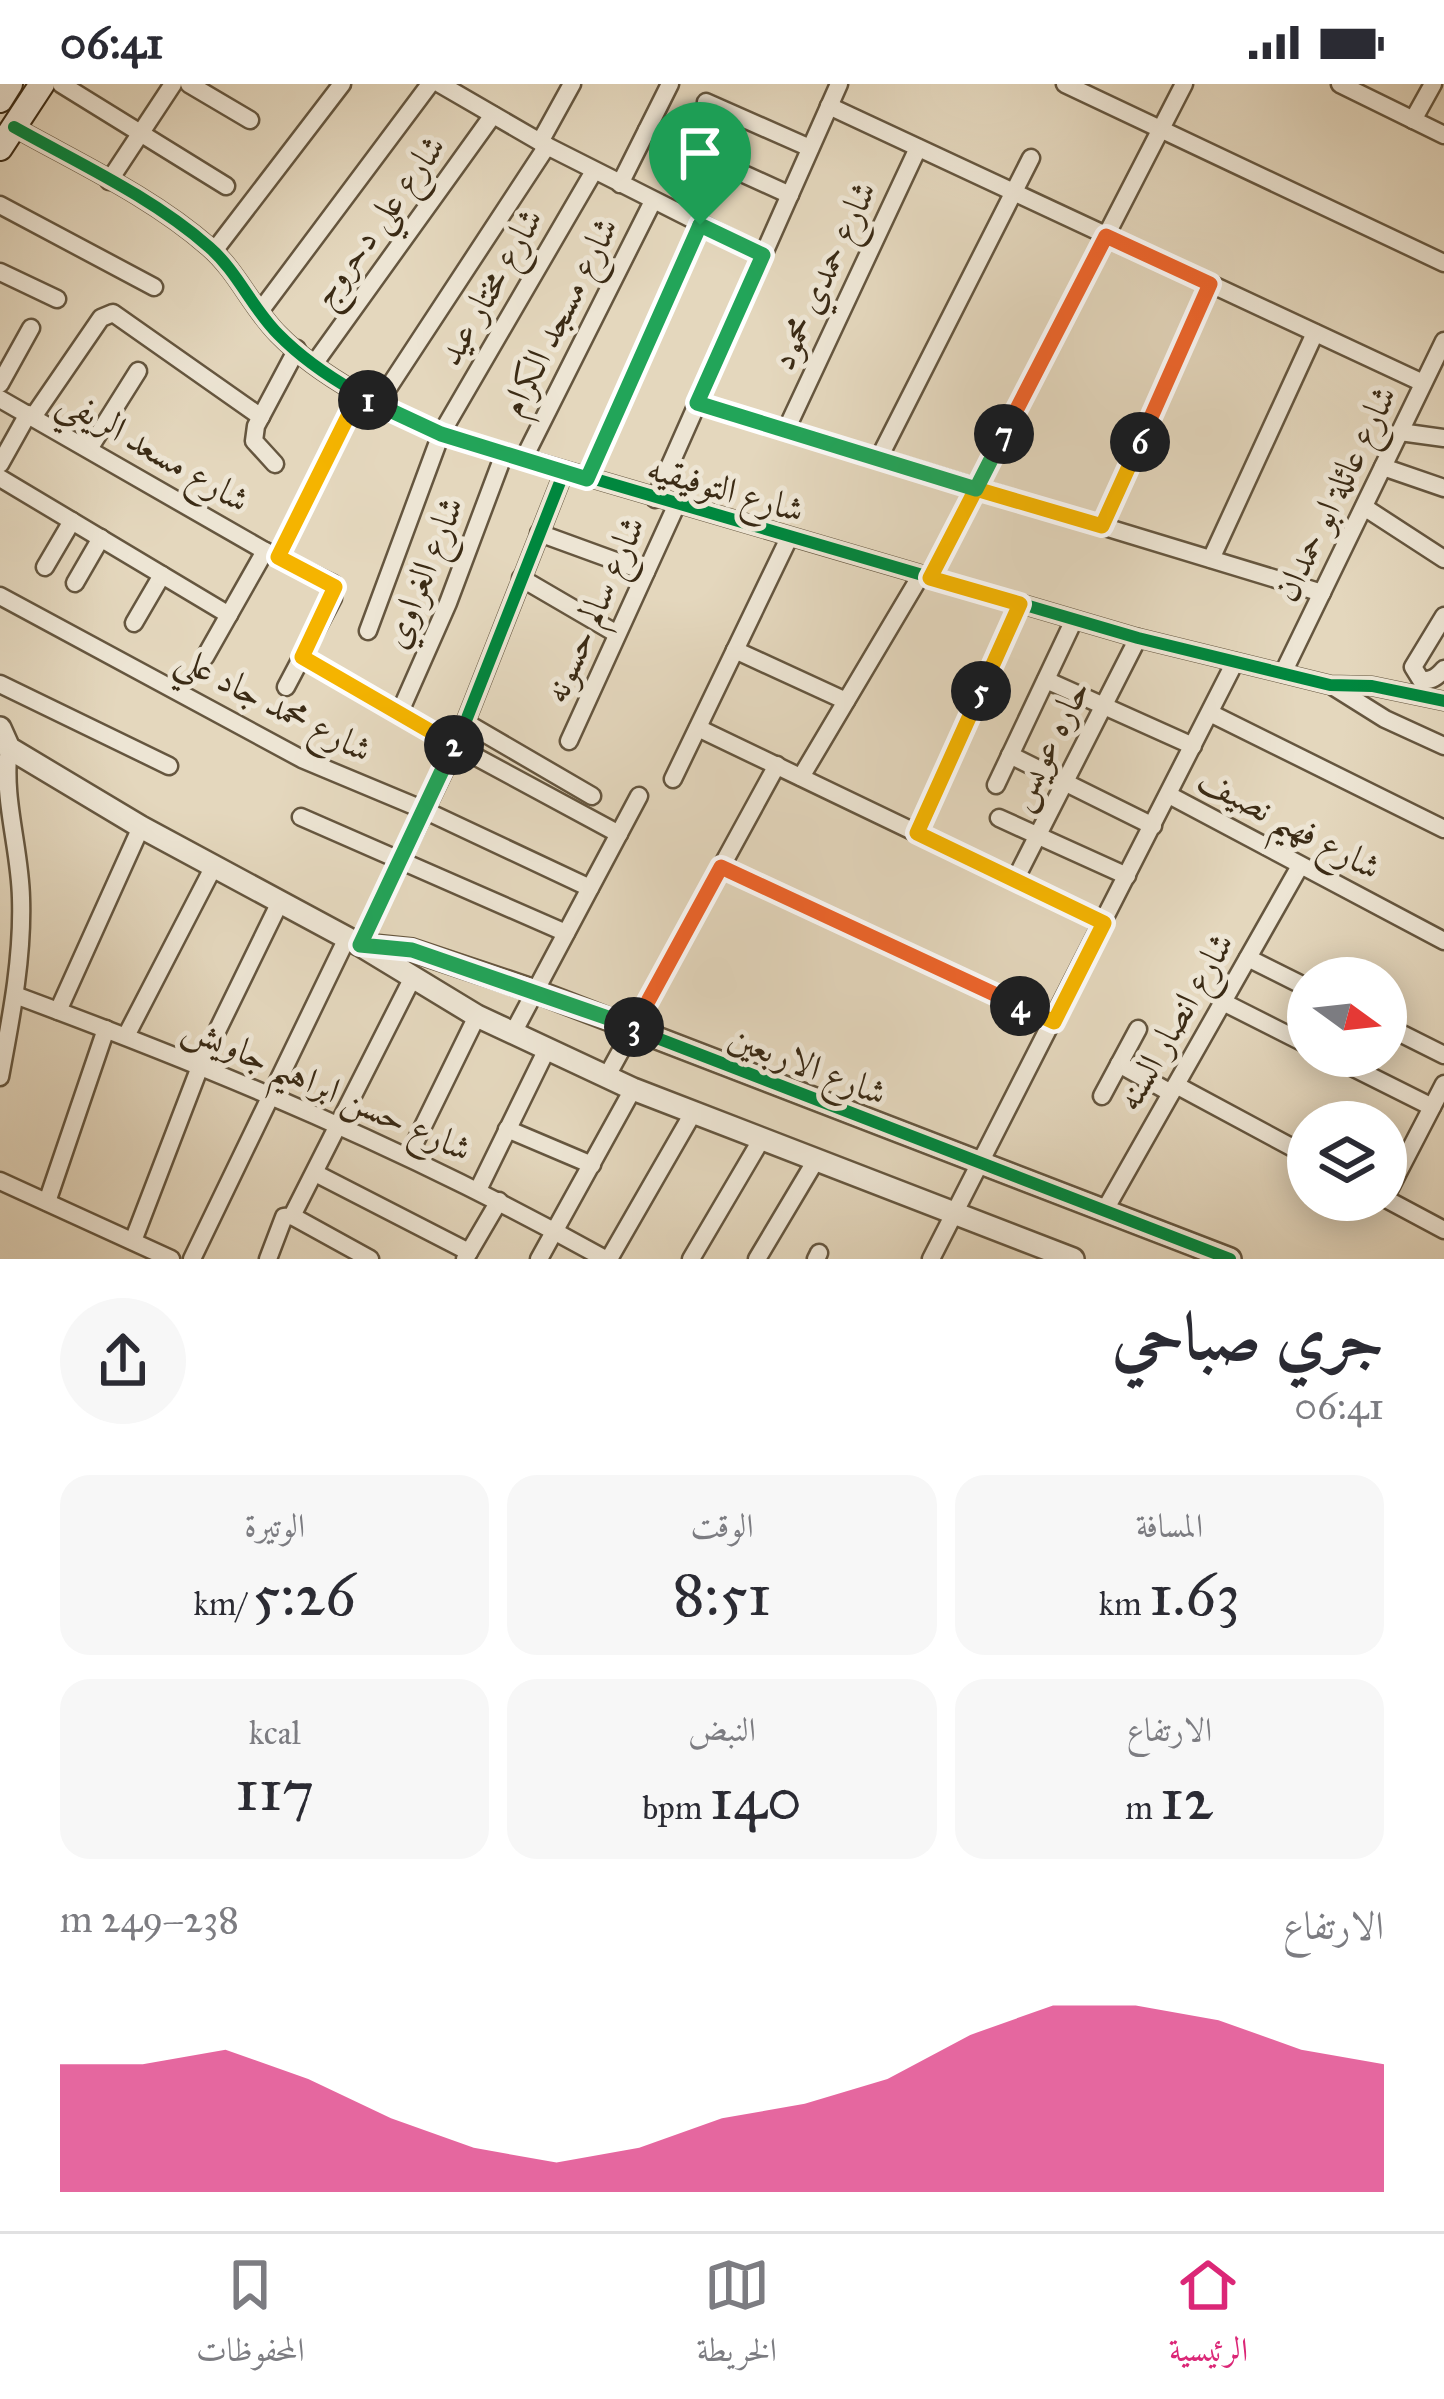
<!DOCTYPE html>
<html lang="ar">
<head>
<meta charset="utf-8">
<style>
	:root { --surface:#fff; --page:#f7f7f7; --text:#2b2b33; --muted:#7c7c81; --line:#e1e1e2; --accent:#db2777 }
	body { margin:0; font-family:"IM FELL Great Primer",Amiri,serif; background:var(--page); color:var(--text); direction:rtl; height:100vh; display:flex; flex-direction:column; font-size:45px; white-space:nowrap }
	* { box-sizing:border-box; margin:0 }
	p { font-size:39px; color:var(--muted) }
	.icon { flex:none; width:66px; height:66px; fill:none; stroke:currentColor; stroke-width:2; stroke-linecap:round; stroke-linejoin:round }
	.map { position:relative; height:1175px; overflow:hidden; direction:ltr }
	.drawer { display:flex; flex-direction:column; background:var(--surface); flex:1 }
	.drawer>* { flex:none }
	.needle { width:78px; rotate:105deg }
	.tools { position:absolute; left:1287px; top:873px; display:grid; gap:24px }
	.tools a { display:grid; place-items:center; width:120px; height:120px; border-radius:50%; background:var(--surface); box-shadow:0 6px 30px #0003; font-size:60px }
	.pin { position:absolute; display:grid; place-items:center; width:102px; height:102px; color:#fff; margin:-123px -51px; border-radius:50% 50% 50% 0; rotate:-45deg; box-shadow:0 0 12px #0007 }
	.pin .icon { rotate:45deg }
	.km { position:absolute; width:60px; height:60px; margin:-30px; border-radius:50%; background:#222; color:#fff; font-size:33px; line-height:60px; text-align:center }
	.round { display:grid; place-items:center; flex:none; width:126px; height:126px; border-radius:63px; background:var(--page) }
	.overview { display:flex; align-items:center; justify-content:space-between; height:204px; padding:0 60px }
	h1 { font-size:66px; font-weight:600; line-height:90px }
	.metrics { display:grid; grid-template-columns:repeat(3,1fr); gap:18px; height:204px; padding:12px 60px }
	.metrics div { display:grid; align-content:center; border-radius:30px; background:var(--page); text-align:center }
	.metrics b { font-size:60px; font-weight:600 }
	.metrics small { font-size:33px; font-weight:400 }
	.metrics p { font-size:33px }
	.chart { height:336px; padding:24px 60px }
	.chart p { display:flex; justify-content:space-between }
	.chart svg { width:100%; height:216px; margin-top:12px; fill:var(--accent); opacity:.7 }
	.status { display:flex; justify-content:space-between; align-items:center; height:84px; padding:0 60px; background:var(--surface); direction:ltr }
	.status svg { height:33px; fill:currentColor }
	.tabs { display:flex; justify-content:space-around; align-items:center; height:168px; border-top:3px solid var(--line); background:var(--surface); font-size:33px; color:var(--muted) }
	.tabs a { display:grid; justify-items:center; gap:6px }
	.tabs .on { color:var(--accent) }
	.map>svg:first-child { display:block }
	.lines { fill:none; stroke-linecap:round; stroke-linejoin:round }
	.minor-casing { stroke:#65563f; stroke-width:21 }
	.tertiary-casing { stroke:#65563f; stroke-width:26 }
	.secondary-casing { stroke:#3b2b15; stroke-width:28 }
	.minor { stroke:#ede5d4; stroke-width:16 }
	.tertiary { stroke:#ede5d4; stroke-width:21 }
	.secondary { stroke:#ede5d4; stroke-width:24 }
	.cycleway-casing { stroke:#ede5d4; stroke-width:20 }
	.cycleway { stroke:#00873e; stroke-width:12 }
	.split-1-casing { stroke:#fff; stroke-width:24 }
	.split-2-casing { stroke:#fff; stroke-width:24 }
	.split-3-casing { stroke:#fff; stroke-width:24 }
	.split-4-casing { stroke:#fff; stroke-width:24 }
	.split-5-casing { stroke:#fff; stroke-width:24 }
	.split-6-casing { stroke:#fff; stroke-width:24 }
	.split-7-casing { stroke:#fff; stroke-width:24 }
	.split-8-casing { stroke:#fff; stroke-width:24 }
	.split-1 { stroke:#22a559; stroke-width:15 }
	.split-2 { stroke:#f5b400; stroke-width:15 }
	.split-3 { stroke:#22a559; stroke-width:15 }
	.split-4 { stroke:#f0652b; stroke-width:15 }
	.split-5 { stroke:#f5b400; stroke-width:15 }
	.split-6 { stroke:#f5b400; stroke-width:15 }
	.split-7 { stroke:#f0652b; stroke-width:15 }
	.split-8 { stroke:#22a559; stroke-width:15 }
	.labels { text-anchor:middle; stroke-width:10; stroke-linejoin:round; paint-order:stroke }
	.street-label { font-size:36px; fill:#3b2b15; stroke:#ede5d4 }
</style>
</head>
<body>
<div class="status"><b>06:41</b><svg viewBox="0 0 49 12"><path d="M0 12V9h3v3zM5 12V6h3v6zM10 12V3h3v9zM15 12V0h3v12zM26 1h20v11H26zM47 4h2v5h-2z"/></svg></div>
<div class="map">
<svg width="1444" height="1175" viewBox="0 0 1444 1175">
	<rect width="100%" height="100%" fill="#e4d7bd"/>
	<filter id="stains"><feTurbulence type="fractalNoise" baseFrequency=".00167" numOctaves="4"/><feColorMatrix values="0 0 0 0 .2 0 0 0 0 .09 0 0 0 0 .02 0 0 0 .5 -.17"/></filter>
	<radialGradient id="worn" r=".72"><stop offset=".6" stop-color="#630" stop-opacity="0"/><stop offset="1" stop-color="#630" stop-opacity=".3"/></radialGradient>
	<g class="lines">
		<g class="minor-casing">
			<g id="minor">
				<path d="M61 0 226 102"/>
				<path d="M189 0 250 36"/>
				<path d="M440 0 547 62 763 171"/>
				<path d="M1065 0 1444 179"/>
				<path d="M1340 0 1444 51"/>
				<path d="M706 18 810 64"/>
				<path d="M829 22 1423 299"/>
				<path d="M1413 36 1433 0"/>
				<path d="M14 43C80 80 152 113 209 163 237 187 252 224 278 250 323 296 384 324 441 350L1138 554 1330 601 1372 602 1444 617"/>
				<path d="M647 46 790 111"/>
				<path d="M540 58 572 0"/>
				<path d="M109 97 173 0"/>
				<path d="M620 100 670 0"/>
				<path d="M0 121 154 203"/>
				<path d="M214 167 342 0"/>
				<path d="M0 188 57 215"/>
				<path d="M261 226 430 0"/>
				<path d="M314 280 493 31"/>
				<path d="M0 300 31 244"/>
				<path d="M0 315 265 467 333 500V514L286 603"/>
				<path d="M697 319 1322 509"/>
				<path d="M377 321 547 62"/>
				<path d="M33 333 101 234 113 229 261 333"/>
				<path d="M786 346 918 64"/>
				<path d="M1400 348 1444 354"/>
				<path d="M89 365 138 287"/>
				<path d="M879 374 1031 74"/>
				<path d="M523 376 653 117"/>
				<path d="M0 380 28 330"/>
				<path d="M275 380 254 357 256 342 297 265"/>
				<path d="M1383 383 1444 404"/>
				<path d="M0 394 229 531"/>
				<path d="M587 395 700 141"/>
				<path d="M655 415 839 0"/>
				<path d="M1364 423 1444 475"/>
				<path d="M1102 442 1210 200"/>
				<path d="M539 449 646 488"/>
				<path d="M278 473 359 310"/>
				<path d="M1211 475 1315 249"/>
				<path d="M45 483 72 437"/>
				<path d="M521 494 617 550"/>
				<path d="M930 494 1184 0"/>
				<path d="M75 499 101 454"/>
				<path d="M0 512 302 675 424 726 590 804"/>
				<path d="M1444 532 1413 583 1421 596C1432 597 1437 593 1444 585"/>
				<path d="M134 539 162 491"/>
				<path d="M368 547 441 350 594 87"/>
				<path d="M735 566 846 617"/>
				<path d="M205 573 265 467"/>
				<path d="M302 573 456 662 619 750"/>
				<path d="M1283 589 1444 257"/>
				<path d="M1046 596 1193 662"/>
				<path d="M0 600 169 682"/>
				<path d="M1334 603 1385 635 1444 662"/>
				<path d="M1210 629 1444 745"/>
				<path d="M399 630 448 519 504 370"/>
				<path d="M465 638 592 712"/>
				<path d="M698 644 1104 839"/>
				<path d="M569 657 677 420"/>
				<path d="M1010 671 1153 742"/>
				<path d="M801 693 921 491"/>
				<path d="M673 695 789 454"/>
				<path d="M996 701 1074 536"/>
				<path d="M1169 711 1444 857"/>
				<path d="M301 733 566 849"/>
				<path d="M999 734 1127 792"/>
				<path d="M917 749 1020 521"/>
				<path d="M721 783 1054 938"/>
				<path d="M1015 796 1138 554"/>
				<path d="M360 861 456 662 564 388"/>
				<path d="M1248 874 1308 904"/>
				<path d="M15 911C218 986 416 1069 605 1175"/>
				<path d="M1223 918 1308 961"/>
				<path d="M58 927 141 743"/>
				<path d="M1386 942 1444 971"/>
				<path d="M513 949 639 712"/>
				<path d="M126 952 214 782"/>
				<path d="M1330 972 1432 1023"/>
				<path d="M1119 980 1171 1009"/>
				<path d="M607 992 777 681"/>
				<path d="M0 993C11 934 23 874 21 814 20 764 2 714 9 664"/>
				<path d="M1176 1001 1308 1072"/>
				<path d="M1102 1012 1138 945"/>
				<path d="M507 1045 592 1081"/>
				<path d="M408 1073 477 932"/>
				<path d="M315 1089 469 1168"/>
				<path d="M0 1097 171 1175"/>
				<path d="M478 1106 547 965"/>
				<path d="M1386 1112 1444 1000"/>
				<path d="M1386 1115 1444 1146"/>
				<path d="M47 1118 106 945"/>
				<path d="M1106 1124 1300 782"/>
				<path d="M292 1132 370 1175"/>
				<path d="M133 1157 201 980 280 818"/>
				<path d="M192 1175 347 854"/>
				<path d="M268 1175 284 1133 292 1132 412 895"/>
				<path d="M465 1175 499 1117"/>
				<path d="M539 1175 633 1005"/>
				<path d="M609 1175 693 1029"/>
				<path d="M691 1175 761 1056"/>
				<path d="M757 1175 816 1076"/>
				<path d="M816 1175 819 1169"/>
				<path d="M931 1175 1235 578"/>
			</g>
		</g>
		<g class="tertiary-casing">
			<g id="tertiary">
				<path d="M0 644 9 664 141 743 360 861 477 932 633 1005 1073 1175"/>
				<path d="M363 861 412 866 535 907 1230 1175"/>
			</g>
		</g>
		<g class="secondary-casing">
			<g id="secondary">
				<path d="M0 16 10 0"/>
				<path d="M0 64 42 0"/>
			</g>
		</g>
		<use href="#minor" class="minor"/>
		<use href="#tertiary" class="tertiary"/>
		<use href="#secondary" class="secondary"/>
		<g class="cycleway-casing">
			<g id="cycleway">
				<path d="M14 43C80 80 152 113 209 163 237 187 252 224 278 250 323 296 384 324 441 350L1138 554 1330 601 1372 602 1444 617"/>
				<path d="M564 388 456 662 360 861 412 866 535 907 1230 1175"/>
			</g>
		</g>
		<use href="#cycleway" class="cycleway"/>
	</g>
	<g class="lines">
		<g class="split-1-casing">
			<path id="split-1" d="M368 316 441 350 587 395 700 141"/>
		</g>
		<g class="split-2-casing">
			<path id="split-2" d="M368 316 359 310 278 473 335 503 302 573 454 661"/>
		</g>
		<g class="split-3-casing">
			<path id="split-3" d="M454 661 360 861 412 866 634 943"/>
		</g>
		<g class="split-4-casing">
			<path id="split-4" d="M634 943 721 783 1020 922"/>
		</g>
		<g class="split-5-casing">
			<path id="split-5" d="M981 607 917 749 1104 839 1054 938 1020 922"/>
		</g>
		<g class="split-6-casing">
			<path id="split-6" d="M981 607 1020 520 930 494 976 405 1102 442 1140 358"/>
		</g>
		<g class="split-7-casing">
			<path id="split-7" d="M1004 350 1106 152 1210 200 1140 358"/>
		</g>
		<g class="split-8-casing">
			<path id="split-8" d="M700 141 763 171 697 319 976 405 1004 350"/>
		</g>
		<use href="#split-1" class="split-1"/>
		<use href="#split-2" class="split-2"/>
		<use href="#split-3" class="split-3"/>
		<use href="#split-4" class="split-4"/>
		<use href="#split-5" class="split-5"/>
		<use href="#split-6" class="split-6"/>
		<use href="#split-7" class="split-7"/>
		<use href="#split-8" class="split-8"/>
	</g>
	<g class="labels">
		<g class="street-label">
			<text transform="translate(377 136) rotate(-54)" y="13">شارع علي دحروج</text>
			<text transform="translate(822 191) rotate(-65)" y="13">شارع حمدي محمود</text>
			<text transform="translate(489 202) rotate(-60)" y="13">شارع مختار عيد</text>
			<text transform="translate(558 232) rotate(-63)" y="13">شارع مسجد الكرام</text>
			<text transform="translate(155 365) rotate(30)" y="13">شارع مسعد الريفي</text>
			<text transform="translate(726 404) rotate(16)" y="13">شارع التوفيقيه</text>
			<text transform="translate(1334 409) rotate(-64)" y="13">شارع عائلة ابو حمدان</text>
			<text transform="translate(422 488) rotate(-68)" y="13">شارع الغراوي</text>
			<text transform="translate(593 525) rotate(-66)" y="13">شارع سالم حسونه</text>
			<text transform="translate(275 619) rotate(27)" y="13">شارع محمد جاد علي</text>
			<text transform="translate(1047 660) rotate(-63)" y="13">حاره عويس</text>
			<text transform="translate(1290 738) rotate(28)" y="13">شارع فهيم نصيف</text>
			<text transform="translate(1174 937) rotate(-60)" y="13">شارع انصار السنه</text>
			<text transform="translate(808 980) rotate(21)" y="13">شارع الاربعين</text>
			<text transform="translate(328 1003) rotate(24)" y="13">شارع حسن ابراهيم جاويش</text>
		</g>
	</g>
	<rect width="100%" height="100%" filter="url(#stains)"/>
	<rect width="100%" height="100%" fill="url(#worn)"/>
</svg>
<div class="tools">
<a><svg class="needle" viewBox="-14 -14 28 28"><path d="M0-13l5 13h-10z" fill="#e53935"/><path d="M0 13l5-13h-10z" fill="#7c7c81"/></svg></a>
<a><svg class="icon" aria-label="layers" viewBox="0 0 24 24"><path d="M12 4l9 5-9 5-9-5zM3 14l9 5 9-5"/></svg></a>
</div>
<div class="pin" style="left:700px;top:141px;background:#1e9e55"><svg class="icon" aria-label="arrive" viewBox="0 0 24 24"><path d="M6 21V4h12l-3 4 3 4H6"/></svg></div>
<b class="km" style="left:368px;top:316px">1</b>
<b class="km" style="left:454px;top:661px">2</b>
<b class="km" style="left:634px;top:943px">3</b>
<b class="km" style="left:1020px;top:922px">4</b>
<b class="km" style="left:981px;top:607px">5</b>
<b class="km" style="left:1140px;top:358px">6</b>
<b class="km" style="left:1004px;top:350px">7</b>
</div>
<section class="drawer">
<div class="overview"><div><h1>جري صباحي</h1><p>06:41</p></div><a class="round"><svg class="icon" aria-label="share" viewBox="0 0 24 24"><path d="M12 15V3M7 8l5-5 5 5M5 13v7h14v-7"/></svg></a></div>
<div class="metrics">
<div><p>المسافة</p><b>1.63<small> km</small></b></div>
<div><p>الوقت</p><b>8:51</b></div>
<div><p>الوتيرة</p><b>5:26<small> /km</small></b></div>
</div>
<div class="metrics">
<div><p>الارتفاع</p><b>12<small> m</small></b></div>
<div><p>النبض</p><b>140<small> bpm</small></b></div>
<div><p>kcal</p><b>117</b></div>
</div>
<div class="chart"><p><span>الارتفاع</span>238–249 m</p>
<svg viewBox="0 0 160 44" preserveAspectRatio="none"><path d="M0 44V18L10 18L20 15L30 21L40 29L50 35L60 38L70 35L80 29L90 26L100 21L110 12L120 6L130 6L140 9L150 15L160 18V44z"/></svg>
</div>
</section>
<nav class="tabs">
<a class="on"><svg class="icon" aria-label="home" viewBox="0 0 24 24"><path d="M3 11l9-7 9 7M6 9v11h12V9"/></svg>الرئيسية</a>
<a><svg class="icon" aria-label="map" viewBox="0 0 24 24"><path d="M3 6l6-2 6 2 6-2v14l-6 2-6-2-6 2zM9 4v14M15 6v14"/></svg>الخريطة</a>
<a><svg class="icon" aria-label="saved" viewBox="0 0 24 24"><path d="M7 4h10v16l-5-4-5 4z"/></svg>المحفوظات</a>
</nav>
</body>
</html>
